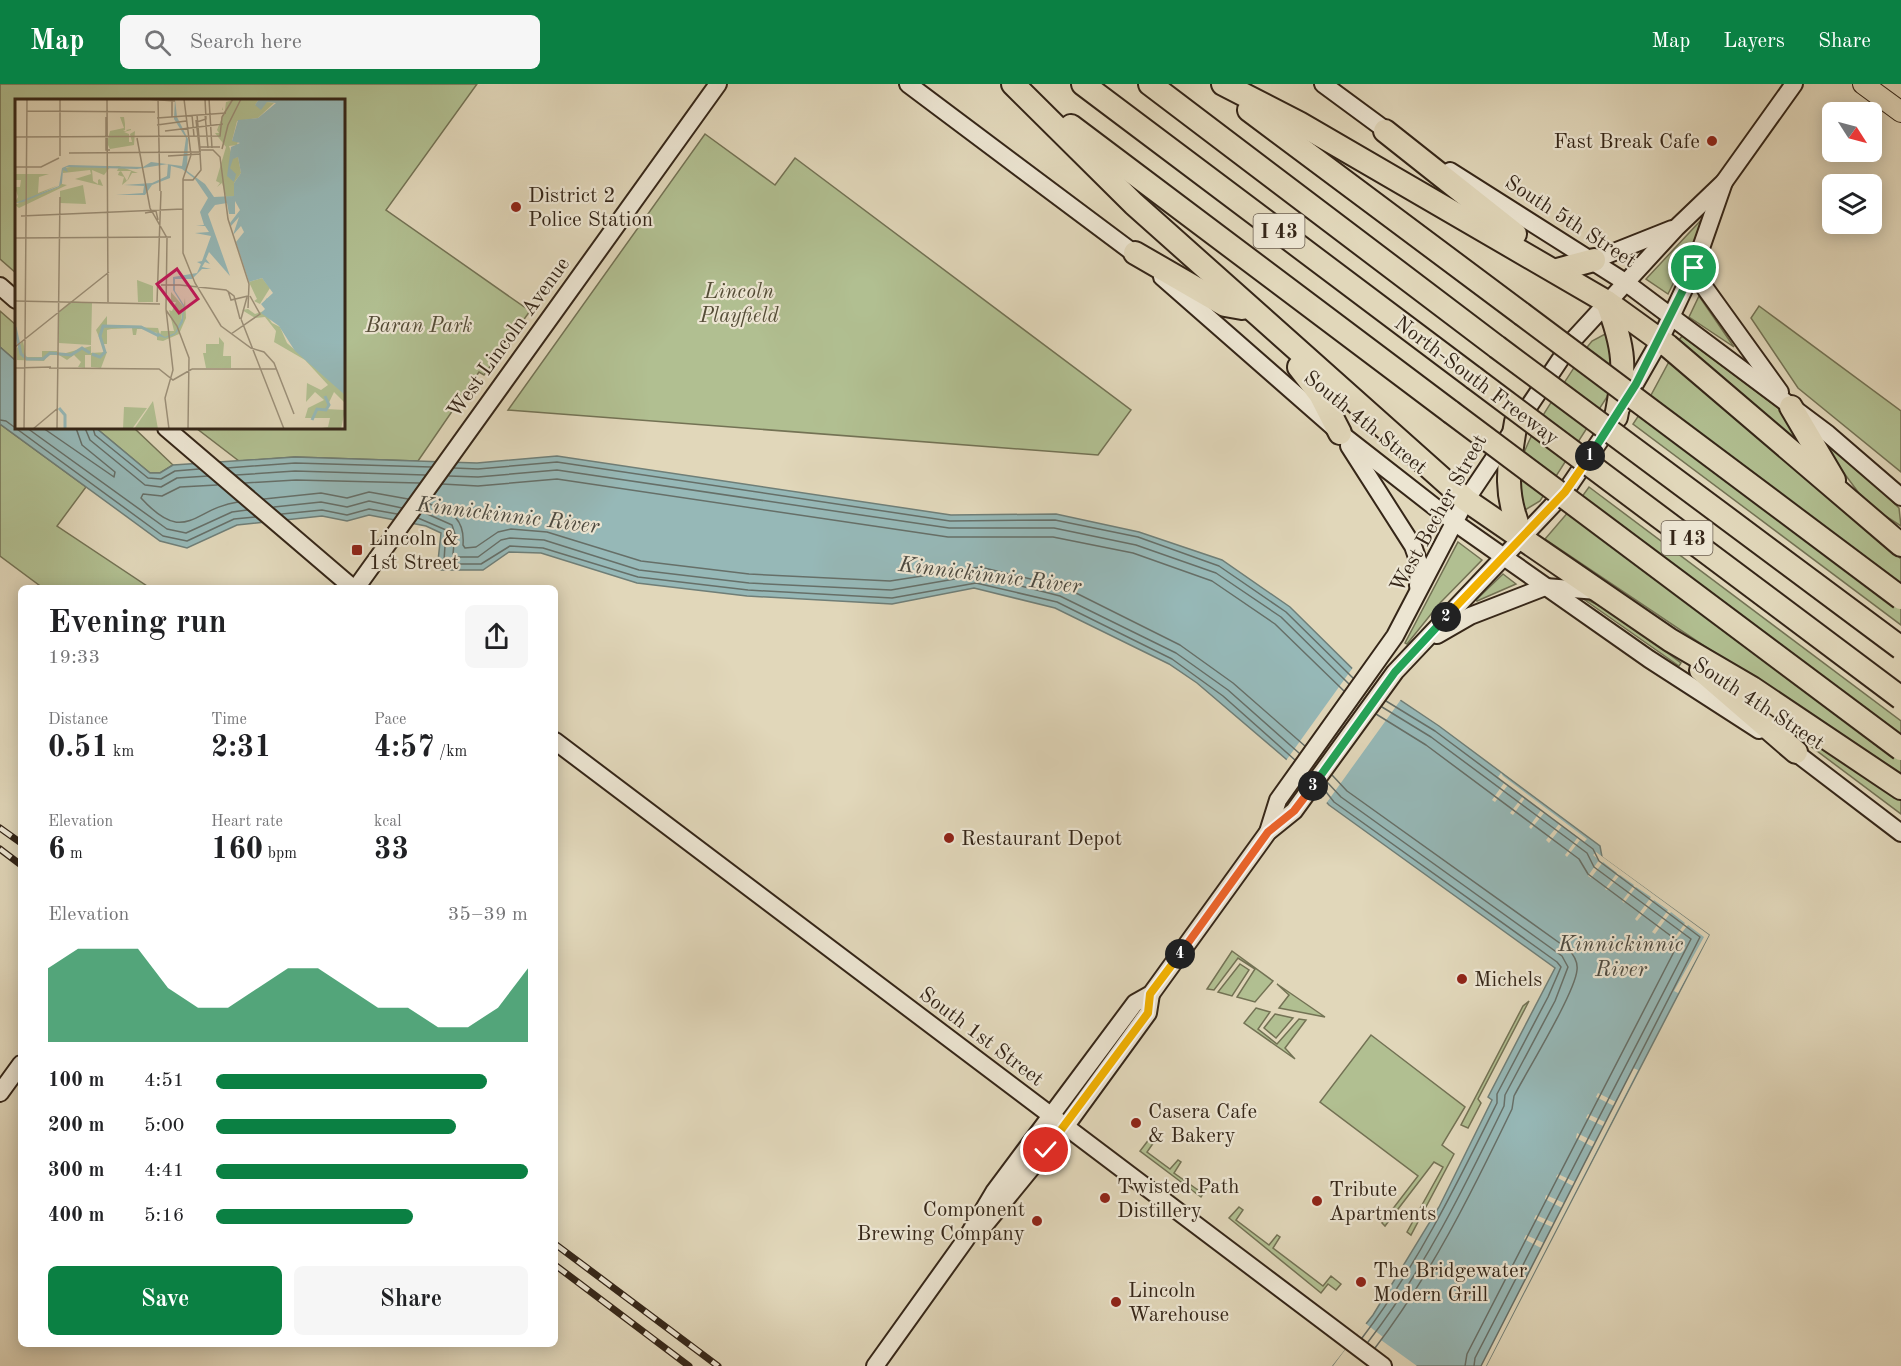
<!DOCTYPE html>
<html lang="en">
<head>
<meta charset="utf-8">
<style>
	:root { --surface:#fff; --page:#f6f6f6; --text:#202124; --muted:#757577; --accent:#0b8043 }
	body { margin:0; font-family:"Old Standard TT",serif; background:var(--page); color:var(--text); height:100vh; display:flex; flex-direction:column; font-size:22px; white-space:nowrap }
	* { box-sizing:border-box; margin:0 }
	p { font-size:20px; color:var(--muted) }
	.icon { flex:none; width:33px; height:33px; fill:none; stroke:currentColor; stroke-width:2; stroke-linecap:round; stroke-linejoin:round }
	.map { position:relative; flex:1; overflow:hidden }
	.panel { position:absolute; left:18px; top:501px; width:540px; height:762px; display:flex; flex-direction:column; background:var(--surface); border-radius:9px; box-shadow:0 3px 15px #0003 }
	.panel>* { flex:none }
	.needle { width:39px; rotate:126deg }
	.controls { position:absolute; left:1822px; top:18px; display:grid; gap:12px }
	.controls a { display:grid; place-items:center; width:60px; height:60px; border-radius:9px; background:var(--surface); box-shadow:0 3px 15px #0003; font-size:30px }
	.pin { position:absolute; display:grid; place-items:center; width:51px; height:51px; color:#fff; margin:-26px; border:3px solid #fff; border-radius:50%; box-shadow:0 2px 6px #0007 }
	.km { position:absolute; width:30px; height:30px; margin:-15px; border-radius:50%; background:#222; color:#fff; font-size:16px; line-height:30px; text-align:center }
	.round { display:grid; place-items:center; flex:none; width:63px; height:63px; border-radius:9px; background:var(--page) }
	.head { display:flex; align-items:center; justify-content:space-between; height:102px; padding:0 30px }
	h1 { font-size:33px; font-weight:700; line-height:45px }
	.stats { display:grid; grid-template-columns:repeat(3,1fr); gap:9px; height:102px; padding:6px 30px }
	.stats div { display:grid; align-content:center }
	.stats b { font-size:30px; font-weight:700 }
	.stats small { font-size:16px; font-weight:400 }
	.stats p { font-size:16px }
	.chart { height:168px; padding:12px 30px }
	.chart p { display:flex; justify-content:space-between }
	.chart svg { width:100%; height:108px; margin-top:6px; fill:var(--accent); opacity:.7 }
	.cta { display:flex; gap:12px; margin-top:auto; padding:12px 30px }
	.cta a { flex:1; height:69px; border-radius:9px; background:var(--accent); color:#fff; font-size:24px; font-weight:700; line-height:69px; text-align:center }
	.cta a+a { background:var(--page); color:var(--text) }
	ul { padding:0 30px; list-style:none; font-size:20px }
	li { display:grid; grid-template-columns:96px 72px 1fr; align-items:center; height:45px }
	li i { height:15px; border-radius:8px; background:var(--accent) }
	header { display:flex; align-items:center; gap:36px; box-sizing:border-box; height:84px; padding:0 30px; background:var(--accent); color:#fff }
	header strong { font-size:28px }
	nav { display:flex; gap:33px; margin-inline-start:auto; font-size:21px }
	.search { width:420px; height:54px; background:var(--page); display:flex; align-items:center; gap:15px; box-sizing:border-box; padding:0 21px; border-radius:9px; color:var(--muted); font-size:22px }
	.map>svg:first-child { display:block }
	.green { fill:#b1bf91; stroke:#737254; stroke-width:1.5 }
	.water { fill:#96b8b7; stroke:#6f7e77; stroke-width:1.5 }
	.pier { fill:#e1d7ba }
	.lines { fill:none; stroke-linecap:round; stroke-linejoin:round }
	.shore { stroke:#666f68; stroke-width:1.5 }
	.secondary-casing { stroke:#352618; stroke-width:20 }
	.primary-casing { stroke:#352618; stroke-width:22 }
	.highway-casing { stroke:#352618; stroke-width:26 }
	.secondary { stroke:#ece5d2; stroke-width:16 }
	.primary { stroke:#e1d7ba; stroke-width:20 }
	.highway { stroke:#e1d7ba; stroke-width:22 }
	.rail-casing { stroke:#352618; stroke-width:7 }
	.rail { stroke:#ece5d2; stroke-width:4.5; stroke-dasharray:14; stroke-linecap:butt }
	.highway-bridge-casing { stroke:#352618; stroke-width:26; stroke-linecap:butt }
	.highway-bridge { stroke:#e1d7ba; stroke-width:22 }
	.split-1-casing { stroke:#fff; stroke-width:12 }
	.split-2-casing { stroke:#fff; stroke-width:12 }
	.split-3-casing { stroke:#fff; stroke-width:12 }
	.split-4-casing { stroke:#fff; stroke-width:12 }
	.split-5-casing { stroke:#fff; stroke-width:12 }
	.split-1 { stroke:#22a559; stroke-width:8 }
	.split-2 { stroke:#f5b400; stroke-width:8 }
	.split-3 { stroke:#22a559; stroke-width:8 }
	.split-4 { stroke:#f0652b; stroke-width:8 }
	.split-5 { stroke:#f5b400; stroke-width:8 }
	.poi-dot { fill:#8f2418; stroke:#ece5d2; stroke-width:2 }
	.labels { text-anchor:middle; stroke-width:4.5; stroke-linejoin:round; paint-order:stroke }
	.shield { fill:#ece5d2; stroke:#6c5f50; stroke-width:1.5 }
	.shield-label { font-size:20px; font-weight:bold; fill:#352618 }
	.poi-label { font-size:21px; fill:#352618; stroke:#ece5d2; text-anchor:start }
	.street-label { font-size:21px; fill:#352618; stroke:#ece5d2 }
	.park-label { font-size:21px; font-style:italic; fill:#544c36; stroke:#ece5d2 }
	.water-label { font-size:22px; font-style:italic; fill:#4d4a40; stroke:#ece5d2 }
	.inset-river { fill:none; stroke:#96b8b7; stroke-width:3 }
	.inset-road { fill:none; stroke:#9c9079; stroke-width:1.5 }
	.view { fill:#c2185b; fill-opacity:0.15; stroke:#c2185b; stroke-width:3 }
	.inset-edge { fill:none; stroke:#352618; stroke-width:3 }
</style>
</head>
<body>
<header>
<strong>Map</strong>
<div class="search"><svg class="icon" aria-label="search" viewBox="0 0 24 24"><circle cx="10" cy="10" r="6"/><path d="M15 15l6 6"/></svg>Search here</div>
<nav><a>Map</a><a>Layers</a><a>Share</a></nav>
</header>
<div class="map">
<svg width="1901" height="1282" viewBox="0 0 1901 1282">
	<rect width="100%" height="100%" fill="#e1d7ba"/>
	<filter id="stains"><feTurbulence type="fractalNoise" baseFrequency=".00333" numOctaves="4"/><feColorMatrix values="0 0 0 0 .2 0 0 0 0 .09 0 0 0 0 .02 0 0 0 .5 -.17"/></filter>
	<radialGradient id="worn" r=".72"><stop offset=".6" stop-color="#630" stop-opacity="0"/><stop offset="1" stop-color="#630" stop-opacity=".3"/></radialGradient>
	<g class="green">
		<path d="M0 0H477L386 126 530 227 484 291 479 288 418 377 295 373 239 377 196 344H344V16H16V189L0 175Z"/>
		<path d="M705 50 775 101 795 74 1131 326 1098 371 508 326Z"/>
		<path d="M1703 134 1705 135 1668 210 1646 195Z"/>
		<path d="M1699 212 1734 263 1689 233Z"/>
		<path d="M1759 222 1901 327V388L1798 304 1751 234Z"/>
		<path d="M0 227 16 241V277L0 263Z"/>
		<path d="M1609 248 1614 291 1607 313 1540 417 1525 426C1495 381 1563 307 1584 267L1592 257Z"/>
		<path d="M1682 252 1781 326 1815 375 1679 256Z"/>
		<path d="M1671 274 1901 475V502L1650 313Z"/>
		<path d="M1641 328 1901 523V541L1633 340Z"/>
		<path d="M0 340 86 403 57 442 150 504H43L0 472Z"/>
		<path d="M96 344H134L173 381 160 389H150Z"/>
		<path d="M1825 360 1858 385 1899 424 1901 442 1867 420 1826 365Z"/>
		<path d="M1589 403 1901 637V654L1581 414Z"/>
		<path d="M1570 426 1901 675V694L1545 455Z"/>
		<path d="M1458 458 1482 476 1440 519 1407 560 1405 559Z"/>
		<path d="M1503 490 1516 500 1477 517 1476 516Z"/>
		<path d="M1579 512 1613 528 1681 579 1679 582Z"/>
		<path d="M1745 613 1857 684 1901 717V730Z"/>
		<path d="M1232 867 1273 897 1255 918 1237 913 1255 885 1238 874 1214 906 1207 905Z"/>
		<path d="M1240 880 1249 886 1232 912 1218 908Z"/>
		<path d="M1277 900 1325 933 1279 924 1289 911Z"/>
		<path d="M1529 917 1478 1015 1481 1019 1468 1044 1461 1041 1523 922Z"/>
		<path d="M1256 924 1270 928 1258 945 1277 960 1299 935 1306 936 1285 964 1295 975 1244 939Z"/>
		<path d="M1275 930 1293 934 1276 954 1264 944Z"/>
		<path d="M1371 951 1465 1023 1442 1061 1454 1070 1411 1151 1407 1148 1443 1083 1434 1078 1385 1142 1382 1139 1418 1092 1320 1018Z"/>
		<path d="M1150 1054 1154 1058 1147 1068 1170 1085 1178 1076 1181 1078 1174 1089 1198 1106 1205 1097 1209 1100 1201 1113 1140 1067Z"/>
		<path d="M1239 1123 1243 1126 1236 1136 1269 1161 1277 1151 1280 1153 1273 1164 1323 1202 1331 1192 1341 1200 1336 1206 1328 1200 1321 1209 1229 1134Z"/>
	</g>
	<path class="water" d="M0 263 16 277V344H96L150 389H160L173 381 295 373 477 379 557 372 951 431 1056 430 1139 448 1222 476 1290 523 1372 604 1400 616 1439 642 1600 762 1602 773 1709 851 1486 1282H1333L1373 1231 1439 1123 1492 1016 1488 1013 1555 884 1329 721 1286 675 1197 599 1169 580 1055 524 974 504 892 520 747 512 637 499 541 469 509 468 483 486H437L441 449 426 442 369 431 347 437 322 432 237 441 187 464 160 457 0 340Z"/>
	<g class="pier">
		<path d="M1354 582 1374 601 1402 614 1325 721 1285 678Z"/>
		<path d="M1501 689 1503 692 1587 755 1584 758 1580 756 1567 773 1565 771 1578 753 1562 742 1549 759 1546 756 1559 740 1544 729 1531 745 1529 743 1541 726 1525 714 1513 731 1510 729 1523 712 1508 701 1495 718 1492 716 1504 699 1498 693Z"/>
		<path d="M1596 768 1709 851 1678 909 1674 907 1704 853 1688 841 1675 857 1673 856 1685 839 1671 828 1655 850 1652 848 1668 826 1654 816 1637 837 1635 835 1651 813 1636 803 1624 819 1622 817 1634 801 1620 791 1607 806 1605 805 1617 789 1603 778 1591 794 1588 792 1599 776 1593 771Z"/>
		<path d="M1633 984 1638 986 1486 1282H1481L1541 1164 1524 1155 1526 1151 1544 1159 1552 1143 1534 1135 1536 1131 1554 1139 1562 1124 1545 1115 1546 1111 1564 1119 1573 1102 1556 1093 1558 1090 1575 1098 1593 1063 1576 1054 1577 1049 1595 1058 1603 1042 1586 1034 1588 1030 1605 1038 1614 1022 1596 1013 1598 1009 1616 1018Z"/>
		<path d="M1365 1239 1383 1253 1381 1256 1417 1282H1333Z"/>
	</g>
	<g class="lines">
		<g class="shore">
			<path d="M0 336 6 337 163 452 187 457 234 435 255 433"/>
			<path d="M27 344 167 445 186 449 232 428 247 426"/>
			<path d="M43 344 114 393 115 388 82 361 76 344"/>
			<path d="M85 344 90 356 145 401 161 403 177 394 208 392"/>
			<path d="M93 344 95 351 148 394 161 395 175 387 199 385"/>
			<path d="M227 384 295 379 431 383"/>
			<path d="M454 384 478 385 557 378 950 437 1055 436 1138 453 1219 482 1286 528 1353 594"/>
			<path d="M236 391 295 387 425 391"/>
			<path d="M449 392 478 393 557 386 949 444H1054L1136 461 1216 489 1281 533 1349 600"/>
			<path d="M245 399 296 396 419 399"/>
			<path d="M442 400 478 402 557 395 948 453H1053L1133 469 1212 497 1275 540 1344 607"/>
			<path d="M217 401 180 403 162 412 143 410 141 414C186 463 193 424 238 418"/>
			<path d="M264 415 321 409 347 414 369 408 408 415"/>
			<path d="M429 420C452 426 465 436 463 461L465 464 476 463 498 448 511 445 547 448 641 477 749 490 890 497 980 483 1064 503 1180 561 1233 599 1305 662"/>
			<path d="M274 423 321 418 347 423 369 417 402 424"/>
			<path d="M423 428 452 441 455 450 453 470 455 473H478L501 456 510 454 544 456 639 486 749 499 891 506 978 491 1060 512 1176 569 1228 606 1299 669"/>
			<path d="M282 430 322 426 347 431 369 425 397 430"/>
			<path d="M418 434 446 446 444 477 447 480H481L510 462 543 464 638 493 748 506 892 514 976 499 1057 518 1172 575 1223 612 1295 676"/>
			<path d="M1386 617 1435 647 1593 765 1599 777 1700 853 1481 1282"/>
			<path d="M1382 623 1431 653 1587 769 1594 783 1691 855 1475 1274 1474 1282"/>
			<path d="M1376 630 1426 661 1579 775 1588 790 1679 858 1467 1270 1465 1282"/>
			<path d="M1332 691 1347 707 1568 865C1574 871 1578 878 1577 886 1575 909 1527 987 1514 1012L1512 1025C1472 1108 1431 1191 1375 1264"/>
			<path d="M1327 698 1341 713 1562 872 1568 883 1555 917 1505 1011 1504 1022C1464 1104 1424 1186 1368 1258"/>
			<path d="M1323 704 1334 718 1557 878 1561 883 1548 913 1497 1010V1019C1457 1100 1417 1182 1362 1254"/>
		</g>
		<g class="secondary-casing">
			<g id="secondary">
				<path d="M908 0 1143 176"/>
				<path d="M1323 0 1395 53"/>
				<path d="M1450 87 1625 198 1828 350 1901 413"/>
				<path d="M1594 176 1672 145"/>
				<path d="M1694 184 1705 204 1780 308"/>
				<path d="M1162 193 1340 349 1454 438 1649 575 1759 646"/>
				<path d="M0 202 16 216"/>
				<path d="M166 344 353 504"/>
				<path d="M1349 362 1413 462 1419 479 1418 502"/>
				<path d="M356 504 718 0"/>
				<path d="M1437 551 1470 532 1545 503 1598 507"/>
				<path d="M555 657 1383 1282"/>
				<path d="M1787 662 1901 749"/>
				<path d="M1268 748 1278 716 1395 552 1466 416 1574 255 1676 144 1724 98 1794 0"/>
				<path d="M0 1009 21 980"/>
				<path d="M979 1148 1065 1043 1148 929 1151 910"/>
				<path d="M875 1282 966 1155 994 1108 1135 919 1151 910 1268 748 1294 727 1395 588 1565 408 1616 333 1660 256 1694 184 1724 98"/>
			</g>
		</g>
		<g class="primary-casing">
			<path id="primary" d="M1863 0 1901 28"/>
		</g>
		<g class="highway-casing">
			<g id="highway">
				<path d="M1013 0 1134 120 1466 416 1670 556 1752 604 1901 704"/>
				<path d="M1083 0 1474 294"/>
				<path d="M1150 0 1497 263"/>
				<path d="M1223 0 1299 39 1607 218 1668 262 1901 461"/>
				<path d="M1249 26 1522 230"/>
				<path d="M1071 42 1451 328"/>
				<path d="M1385 47 1515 150"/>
				<path d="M1135 169 1225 221 1242 224"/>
				<path d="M1557 186 1594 176"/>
				<path d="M1607 218C1625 265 1626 284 1616 333"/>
				<path d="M1299 283 1320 310 1340 349"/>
				<path d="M1791 323 1834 396"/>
				<path d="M1516 338C1508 384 1503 410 1523 454"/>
				<path d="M1701 586 1796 668"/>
			</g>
		</g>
		<use href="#secondary" class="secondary"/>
		<use href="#primary" class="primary"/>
		<use href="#highway" class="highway"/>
		<g class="rail-casing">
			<g id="rail">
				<path d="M0 744 21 759"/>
				<path d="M0 765 21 781"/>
				<path d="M555 1160 718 1282"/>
				<path d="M555 1181 689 1282"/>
			</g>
		</g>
		<use href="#rail" class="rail"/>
		<g class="highway-bridge-casing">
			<g id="highway-bridge">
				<path d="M1522 230 1901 514"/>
				<path d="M1497 263 1901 564"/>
				<path d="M1474 294 1901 614"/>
				<path d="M1451 328 1901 665"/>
			</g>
		</g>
		<use href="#highway-bridge" class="highway-bridge"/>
	</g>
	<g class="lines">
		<g class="split-1-casing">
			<path id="split-1" d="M1590 372 1636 300 1694 184"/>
		</g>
		<g class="split-2-casing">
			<path id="split-2" d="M1446 533 1565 408 1590 372"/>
		</g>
		<g class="split-3-casing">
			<path id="split-3" d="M1313 702 1395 588 1446 533"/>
		</g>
		<g class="split-4-casing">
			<path id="split-4" d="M1180 870 1268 748 1294 727 1313 702"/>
		</g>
		<g class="split-5-casing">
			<path id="split-5" d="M1046 1066 1148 929 1150 910 1180 870"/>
		</g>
		<use href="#split-1" class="split-1"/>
		<use href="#split-2" class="split-2"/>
		<use href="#split-3" class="split-3"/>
		<use href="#split-4" class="split-4"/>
		<use href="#split-5" class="split-5"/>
	</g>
	<g class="poi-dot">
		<circle cx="1712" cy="57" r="6"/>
		<circle cx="516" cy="123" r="6"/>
		<rect x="351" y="460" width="12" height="12" rx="3"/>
		<circle cx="949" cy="754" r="6"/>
		<circle cx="1462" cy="895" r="6"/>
		<circle cx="1136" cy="1039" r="6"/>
		<circle cx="1105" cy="1114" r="6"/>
		<circle cx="1317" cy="1117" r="6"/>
		<circle cx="1037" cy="1137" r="6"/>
		<circle cx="1361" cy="1198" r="6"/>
		<circle cx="1116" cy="1218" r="6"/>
	</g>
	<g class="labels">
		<g class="shield">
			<rect x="1253.5" y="130" width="51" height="34" rx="4.5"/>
			<rect x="1661.5" y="437" width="51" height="34" rx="4.5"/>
		</g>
		<g class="shield-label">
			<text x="1279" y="154">I 43</text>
			<text x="1687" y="461">I 43</text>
		</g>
		<g class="poi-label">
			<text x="1700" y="64" text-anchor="end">Fast Break Cafe</text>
			<text x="528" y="118">District 2<tspan x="528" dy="24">Police Station</tspan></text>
			<text x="369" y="461">Lincoln &amp;<tspan x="369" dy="24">1st Street</tspan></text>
			<text x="961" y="761">Restaurant Depot</text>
			<text x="1474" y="902">Michels</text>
			<text x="1148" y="1034">Casera Cafe<tspan x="1148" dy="24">&amp; Bakery</tspan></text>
			<text x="1117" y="1109">Twisted Path<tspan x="1117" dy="24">Distillery</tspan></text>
			<text x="1329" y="1112">Tribute<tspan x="1329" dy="24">Apartments</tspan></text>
			<text x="1025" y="1132" text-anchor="end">Component<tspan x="1025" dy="24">Brewing Company</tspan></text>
			<text x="1373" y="1193">The Bridgewater<tspan x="1373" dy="24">Modern Grill</tspan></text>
			<text x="1128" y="1213">Lincoln<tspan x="1128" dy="24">Warehouse</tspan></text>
		</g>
		<g class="street-label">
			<text transform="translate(1571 137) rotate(33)" y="7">South 5th Street</text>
			<text transform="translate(508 253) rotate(-54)" y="7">West Lincoln Avenue</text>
			<text transform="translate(1477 296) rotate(37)" y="7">North-South Freeway</text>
			<text transform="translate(1366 338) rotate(39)" y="7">South 4th Street</text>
			<text transform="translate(1438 429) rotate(-61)" y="7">West Becher Street</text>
			<text transform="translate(1759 619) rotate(33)" y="7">South 4th Street</text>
			<text transform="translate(982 952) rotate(37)" y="7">South 1st Street</text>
		</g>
		<g class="park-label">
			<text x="739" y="214">Lincoln<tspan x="739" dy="24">Playfield</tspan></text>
			<text x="419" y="248">Baran Park</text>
		</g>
		<g class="water-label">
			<text transform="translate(508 430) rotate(7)" y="8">Kinnickinnic River</text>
			<text transform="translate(990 490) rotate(7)" y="8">Kinnickinnic River</text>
			<text x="1621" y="867">Kinnickinnic<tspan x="1621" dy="25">River</tspan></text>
		</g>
	</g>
	<g transform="translate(15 15)">
		<rect width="330" height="330" fill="#e1d7ba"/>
		<path d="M221 0H244L240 6 252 3 267 5 259 4 243 19 222 22 217 42H223L222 46 214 47 218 59 223 58 226 74 219 84V97L211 98 207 84 202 88 205 84 201 82 211 48 200 34H204L202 31 210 11H207V8L208 11H210L211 3ZM105 18H109L110 25V31L108 32H112L111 31V26V31L116 30V31L109 33 114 35V43H117L115 35 120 32 119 46 95 50 92 44 95 32 109 29ZM63 67H104L123 74H117L113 81 107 86 109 78 103 76 104 73 106 72 112 82 116 72H102L104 68 96 67 89 76 77 71 78 82 83 85V81L85 80 88 87 60 80 76 75 75 71 48 74V69ZM0 75H34L24 78 23 94 44 86 20 97 44 88 47 80V85L52 86 4 109 0 106 4 104 0 103 3 98 0 88H5L6 81H0ZM68 86 71 105 45 104V92ZM247 179 255 189 245 205 239 202 242 200 234 183ZM122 181 138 187V203H123ZM156 193 168 207 165 228 170 199 171 219 164 235 148 242 142 241V234L127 230H122L121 236H118L117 229 96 230 92 231V245H87L81 231 92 217V227L143 229 145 236 146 232H159L154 211 157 212 161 203H156ZM56 202 77 204 76 246 44 244V212ZM233 210 240 215 249 212 257 224 265 228 272 244 329 294 330 304 319 293 311 310 330 311 326 330H301L313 328 315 319H290L293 309 309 301 300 293 291 303 292 284 306 291 313 286 290 261 259 243 261 232 250 218 240 219 227 211ZM204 238 209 244 208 257H216V269H191L188 254H191V245H204ZM8 242 11 258H27V252H42V256H33L29 262 2 261V249ZM76 247V254L92 253 86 269 76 268V256H70V269L63 268 66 263 59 256 52 261 44 256ZM138 302 143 330H119L132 311ZM109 308H110L132 309 117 330H108Z" fill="#b1bf91"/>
		<path d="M160 0 162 18 173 40 172 72 190 85 199 98 219 97V84L226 74 223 58 218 60 215 69 221 75 219 83 212 77 216 48 225 44 217 42 223 21 243 19 261 4 252 3 246 11 240 6 244 0H330V296L280 252 264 227 246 214 250 210 246 205 258 194 247 179 234 183 221 143 229 133 226 127 218 136 224 118 216 127 215 124 225 111 220 102V115H214L212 104 200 106 193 115 215 177 194 153 191 160 195 165 190 163 187 168 196 170H187L177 180H160V192L169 206 168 223 162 233 159 236 150 239 144 237 142 233 150 238 160 234 167 219 168 207 158 191V178L182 174 186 165 182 163 187 162 196 137 180 134 194 133 190 127H181L189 126 185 113 193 99 180 80 167 70 156 67 155 79 137 86 130 96H101L128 94 129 87 109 86 137 84 152 77 153 65 122 70 51 68 53 73 48 71 47 84 44 88 8 103 0 104 44 87 47 69 54 66 128 68 136 63 167 67 171 39 159 20Z" fill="#96b8b7"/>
		<path class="inset-river" d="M253 200 251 203 276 180 298 182 330 176M0 228 6 255 12 260H28L35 254 56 256 67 249 75 254M77 255 85 258 90 253 85 237 88 227 126 228 144 237M44 309 50 316V330M297 321 302 310 311 311 314 306 310 297"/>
		<path class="inset-road" d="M92 0 93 203M131 0 160 2M143 0 145 92M169 0 176 56 168 80V154L180 184 206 227 236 249 249 253 259 264 279 315M194 0 197 49M12 12 140 13M190 15 193 49M177 16 179 37M182 16 185 50M91 18V51H95M142 19 211 14M157 19V0M182 23 191 20 190 0M142 26 171 22M150 32 208 25M0 38 205 37 207 18 218 0M122 39 135 109 152 139 151 210 158 271 150 299 154 330M184 48H205M207 50 213 26 226 0M184 51H198L205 58 213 120 234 185 233 209M54 54 186 53M45 57V0M153 57 185 55 181 21M0 68H26L44 59M168 81H178L186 71 185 54M130 114 141 112 143 121M6 117 168 110M1 139 156 138M146 186H165M165 186 211 191 219 197 225 220M213 192 216 201 233 197M0 202 145 205M142 203 146 92M151 211 162 227 174 259 173 330M226 220 269 330M226 220 232 198M216 235 245 215 235 197M10 243 12 0M0 248 94 173M0 269 36 268M34 269 144 270 158 281 177 270M177 270H261M9 330 10 242M18 330 43 309M42 330 45 98"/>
		<path class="view" d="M162 170 183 200 164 214 142 185Z"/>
		<rect width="330" height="330" class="inset-edge"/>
	</g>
	<rect width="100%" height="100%" filter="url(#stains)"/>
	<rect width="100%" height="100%" fill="url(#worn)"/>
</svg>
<div class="controls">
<a><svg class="needle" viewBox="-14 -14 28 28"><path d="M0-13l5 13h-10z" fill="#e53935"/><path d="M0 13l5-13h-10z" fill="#757577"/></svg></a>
<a><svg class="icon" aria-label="layers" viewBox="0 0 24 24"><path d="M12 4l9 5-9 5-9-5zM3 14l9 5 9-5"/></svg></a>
</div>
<div class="pin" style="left:1694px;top:184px;background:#1e9e55"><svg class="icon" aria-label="arrive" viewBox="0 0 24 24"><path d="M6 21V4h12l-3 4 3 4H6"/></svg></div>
<div class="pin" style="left:1046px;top:1066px;background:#d93025"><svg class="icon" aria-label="check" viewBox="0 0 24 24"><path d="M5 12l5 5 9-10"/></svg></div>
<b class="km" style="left:1590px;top:372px">1</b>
<b class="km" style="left:1446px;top:533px">2</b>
<b class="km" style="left:1313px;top:702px">3</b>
<b class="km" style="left:1180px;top:870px">4</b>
<section class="panel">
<div class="head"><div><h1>Evening run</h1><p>19:33</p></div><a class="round"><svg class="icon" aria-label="share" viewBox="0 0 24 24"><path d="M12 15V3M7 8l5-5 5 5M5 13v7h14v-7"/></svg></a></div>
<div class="stats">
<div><p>Distance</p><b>0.51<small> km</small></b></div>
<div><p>Time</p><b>2:31</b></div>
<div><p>Pace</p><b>4:57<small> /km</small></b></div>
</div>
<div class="stats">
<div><p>Elevation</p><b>6<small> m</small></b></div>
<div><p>Heart rate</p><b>160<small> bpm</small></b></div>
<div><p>kcal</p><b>33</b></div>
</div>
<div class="chart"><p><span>Elevation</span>35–39 m</p>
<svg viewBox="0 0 160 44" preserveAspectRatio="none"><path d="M0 44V14L10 6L20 6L30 6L40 22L50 30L60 30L70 22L80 14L90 14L100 22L110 30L120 30L130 38L140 38L150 30L160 14V44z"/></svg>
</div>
<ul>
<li><b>100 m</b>4:51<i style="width:87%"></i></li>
<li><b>200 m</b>5:00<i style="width:77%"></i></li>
<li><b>300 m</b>4:41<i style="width:100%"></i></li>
<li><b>400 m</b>5:16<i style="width:63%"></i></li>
</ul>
<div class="cta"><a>Save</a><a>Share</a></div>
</section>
</div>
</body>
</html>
